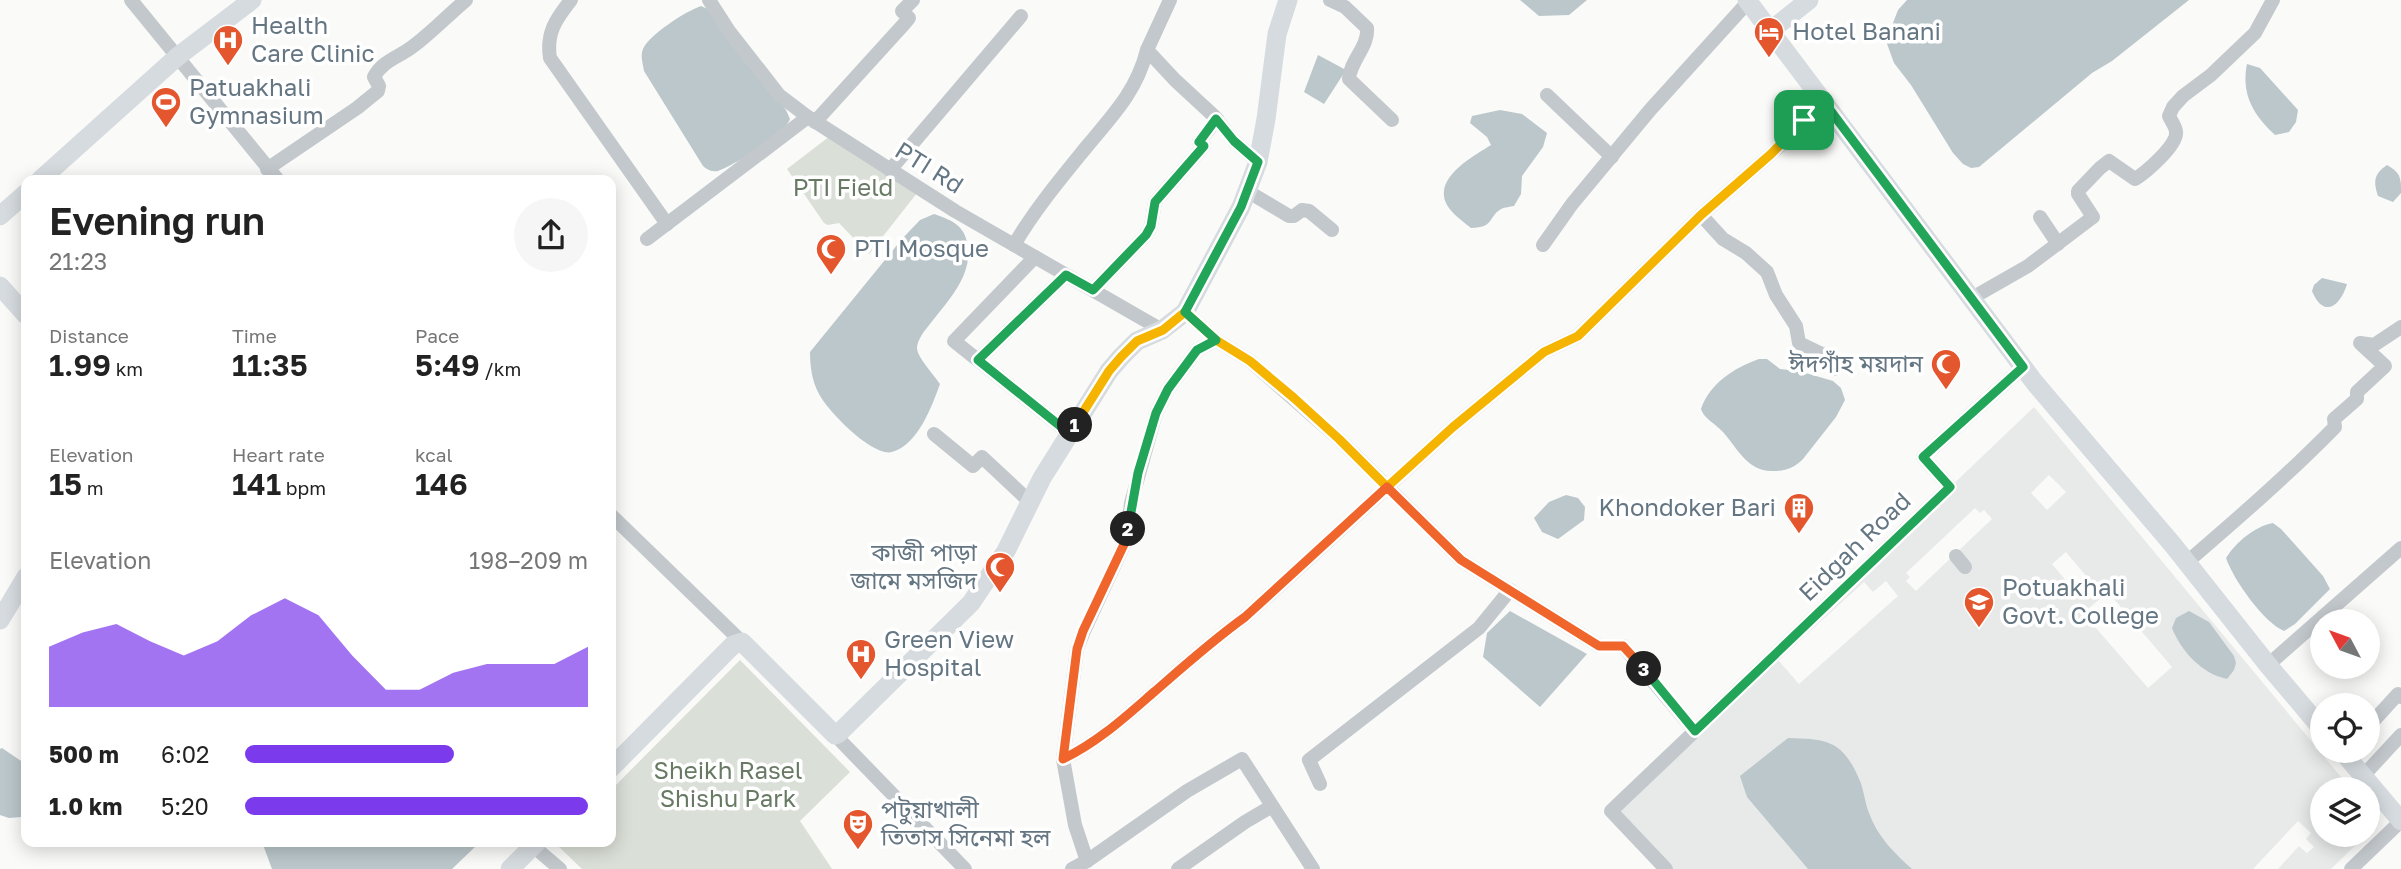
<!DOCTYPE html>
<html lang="en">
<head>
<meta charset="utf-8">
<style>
	:root { --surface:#fff; --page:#f6f6f6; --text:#222; --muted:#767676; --accent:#7c3aed }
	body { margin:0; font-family:"Golos Text","Noto Sans Bengali",sans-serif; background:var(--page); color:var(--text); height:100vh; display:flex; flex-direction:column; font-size:26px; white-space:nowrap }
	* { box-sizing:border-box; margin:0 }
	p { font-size:23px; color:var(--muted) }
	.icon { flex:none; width:38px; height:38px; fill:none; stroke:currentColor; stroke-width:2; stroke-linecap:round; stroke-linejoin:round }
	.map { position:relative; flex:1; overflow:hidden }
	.side { position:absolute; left:21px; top:175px; width:595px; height:672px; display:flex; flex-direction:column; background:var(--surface); border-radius:14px; box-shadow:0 4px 18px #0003 }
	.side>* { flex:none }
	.needle { width:46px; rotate:311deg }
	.controls { position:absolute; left:2310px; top:609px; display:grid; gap:14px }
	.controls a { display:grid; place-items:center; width:70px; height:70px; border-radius:50%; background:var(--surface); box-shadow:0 4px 18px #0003; font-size:35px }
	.pin { position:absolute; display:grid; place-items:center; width:60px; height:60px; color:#fff; margin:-30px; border-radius:14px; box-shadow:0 4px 10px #0006 }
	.km { position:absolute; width:35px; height:35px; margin:-18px; border-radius:50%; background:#222; color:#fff; font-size:19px; line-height:35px; text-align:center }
	.round { display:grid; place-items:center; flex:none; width:74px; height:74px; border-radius:37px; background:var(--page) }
	.summary { display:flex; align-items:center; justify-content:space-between; height:119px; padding:0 28px }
	h1 { font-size:38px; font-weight:600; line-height:52px }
	.figures { display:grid; grid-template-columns:repeat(3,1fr); gap:10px; height:119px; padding:7px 28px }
	.figures div { display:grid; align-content:center }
	.figures b { font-size:30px; font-weight:600 }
	.figures small { font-size:19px; font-weight:400 }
	.figures p { font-size:19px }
	.chart { height:196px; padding:14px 28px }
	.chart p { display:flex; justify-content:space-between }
	.chart svg { width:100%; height:126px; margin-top:7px; fill:var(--accent); opacity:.7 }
	ul { padding:0 28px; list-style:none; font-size:23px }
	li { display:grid; grid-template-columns:112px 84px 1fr; align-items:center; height:52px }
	li i { height:18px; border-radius:9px; background:var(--accent) }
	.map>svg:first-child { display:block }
	.built { fill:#e8e9e9; fill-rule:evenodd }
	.green { fill:#dadfd7 }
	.water { fill:#bbc7cb }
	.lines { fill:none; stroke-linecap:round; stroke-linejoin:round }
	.street { stroke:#c3c8cc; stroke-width:14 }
	.secondary { stroke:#d6dbdf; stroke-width:19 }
	.split-1-casing { stroke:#fff; stroke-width:14 }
	.split-2-casing { stroke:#fff; stroke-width:14 }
	.split-3-casing { stroke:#fff; stroke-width:14 }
	.split-4-casing { stroke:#fff; stroke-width:14 }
	.split-1 { stroke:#f5b400; stroke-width:9 }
	.split-2 { stroke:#22a559; stroke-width:9 }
	.split-3 { stroke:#f0652b; stroke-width:9 }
	.split-4 { stroke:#22a559; stroke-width:9 }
	.labels { text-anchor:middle; stroke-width:7; stroke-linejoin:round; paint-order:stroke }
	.poi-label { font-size:24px; fill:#657683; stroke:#fff; text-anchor:start }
	.street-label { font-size:24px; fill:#657683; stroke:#fff }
	.park-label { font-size:24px; fill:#687a64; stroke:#fff }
</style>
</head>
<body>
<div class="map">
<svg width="2401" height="869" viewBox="0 0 2401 869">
	<rect width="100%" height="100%" fill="#fafaf8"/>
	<path class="built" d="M2034 407 2351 789H2322V835H2366L2331 869H2278L2299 846 2307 853 2314 847 2306 839 2311 833 2298 821 2253 869H1667L1611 811ZM2049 475 2066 492 2047 510 2031 493ZM1975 508 1980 513 1984 510 1992 519 1916 591 1906 581 1910 577 1906 573ZM2066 552 2092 583 2078 595 2052 564ZM1886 581 1898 596 1799 684 1778 660 1864 582 1873 592ZM2108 592 2172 667 2148 688 2083 613Z"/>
	<g class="green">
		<path d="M830 136 917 193 869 254 839 223 828 225 824 223 787 169Z"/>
		<path d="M740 660 850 772 800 821 832 869H582L557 845 560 842H611V790Z"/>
	</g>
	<g class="water">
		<path d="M1520 0H1587L1569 15 1539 16Z"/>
		<path d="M1907 0H2189L2112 61 2092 73 1979 167 1971 168 1963 164 1953 153 1911 85 1894 63 1886 41 1898 10Z"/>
		<path d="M701 6 712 11 786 110 790 119C786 133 733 166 718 171 712 172 707 170 703 166L644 71C643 63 640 57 643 49 649 35 686 11 701 6Z"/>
		<path d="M1318 55 1346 70 1324 104 1304 92Z"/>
		<path d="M2247 64 2260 68 2298 110 2296 122 2289 132 2275 135C2253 115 2241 94 2247 64Z"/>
		<path d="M1500 110 1522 114 1547 133 1543 147 1522 176 1521 194 1514 206C1510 207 1505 207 1501 209 1487 218 1495 227 1471 228 1464 222 1452 214 1447 205 1432 178 1474 156 1491 145L1487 137 1470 123 1472 116Z"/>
		<path d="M2387 165C2401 173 2401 178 2401 193L2393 202 2378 196C2373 181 2374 174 2387 165Z"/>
		<path d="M934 214C954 221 966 226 968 249 971 278 946 303 930 324 925 330 917 340 917 348 917 357 934 375 940 384 932 406 918 445 892 452 872 457 828 411 819 394 812 381 810 366 810 352L902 239 920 220Z"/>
		<path d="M2322 278 2347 284C2341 305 2324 320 2312 291L2314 285Z"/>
		<path d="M1759 359H1767L1780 369 1799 371 1833 381 1841 388 1845 400 1836 417 1803 459C1794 468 1786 471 1773 471 1748 472 1738 449 1723 432 1716 424 1704 419 1701 409 1710 383 1734 368 1759 359Z"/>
		<path d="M1566 495 1578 498 1585 507 1584 520 1558 539 1542 532 1534 518 1549 502Z"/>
		<path d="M2273 523 2281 529 2323 576 2330 589 2295 624 2284 631C2264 623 2233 579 2226 558 2235 543 2255 526 2273 523Z"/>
		<path d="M1510 611 1587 654 1540 707 1483 657 1487 633Z"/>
		<path d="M2189 611 2209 622 2234 656 2236 663 2234 670 2227 679C2202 674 2181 651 2172 628L2176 618Z"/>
		<path d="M1788 738C1829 739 1843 741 1860 781 1864 791 1865 803 1869 813 1877 836 1894 853 1912 869H1808L1747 797 1740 776Z"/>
		<path d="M2 748 24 763 26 768V810L21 817 9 818 0 815V749Z"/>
		<path d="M262 842H473L477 845 452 869H272Z"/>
	</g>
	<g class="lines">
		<g class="street">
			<path d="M131 0 278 180"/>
			<path d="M571 0C556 19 546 33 550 58L667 224"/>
			<path d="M709 0 729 31 779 95 808 117 955 211 1162 330"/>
			<path d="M1170 0 1147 50 1175 80 1215 117 1234 141 1258 162"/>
			<path d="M1330 0 1345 7 1367 28C1369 46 1350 61 1349 79L1392 120"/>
			<path d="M1547 95 1612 157"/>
			<path d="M815 122 904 24 909 18 902 11 913 0"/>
			<path d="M267 169 357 108 378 91 379 86 374 77C382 61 399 57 412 47 431 33 448 15 466 0"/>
			<path d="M890 170 1021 16"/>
			<path d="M1247 191 1289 216H1294L1302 210 1309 211 1332 230"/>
			<path d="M1701 215 1723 239 1746 253 1767 272 1776 295 1796 326 1799 343 1822 354 1835 369"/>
			<path d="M2040 217 2058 244"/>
			<path d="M647 239 808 117"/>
			<path d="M1014 245C1035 209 1062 177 1088 145 1114 114 1137 90 1147 50"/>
			<path d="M1543 245 1572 204 1650 110 1748 2"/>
			<path d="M1035 257 954 341 1070 434"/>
			<path d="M1093 290 1146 235 1151 226 1155 202 1204 146 1199 142 1217 119"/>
			<path d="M1972 298 2028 266 2093 217 2078 194V191L2100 168 2109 161 2135 179C2145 173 2178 145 2176 132 2176 127 2171 121 2169 116L2173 107 2183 96 2211 75 2255 33 2273 0"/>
			<path d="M1185 312 1216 340 1250 361 1339 439 1461 560 1599 646H1623L1695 731 1611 811 1666 869"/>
			<path d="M978 360 1066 275"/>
			<path d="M934 434 973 466 982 457 1029 501"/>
			<path d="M611 515 742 642"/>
			<path d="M1956 556 1965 567"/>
			<path d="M2186 563C2237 519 2288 475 2335 427L2334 419 2357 399V392L2385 366 2360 343 2374 345 2401 327"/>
			<path d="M2268 665 2401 548"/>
			<path d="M2368 727 2398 694 2401 697"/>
			<path d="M1695 731 1950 487 1923 457 2023 367"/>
			<path d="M835 735 965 869"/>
			<path d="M1063 759C1098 742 1124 718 1154 692 1184 666 1213 640 1245 617L1453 427 1544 352 1578 336 1701 215 1771 154 1824 102"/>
			<path d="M2363 776 2401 735"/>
			<path d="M1320 784 1309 760 1479 628 1510 590"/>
			<path d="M533 846 560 869"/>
			<path d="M1087 861 1075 825 1063 759 1077 649 1084 631 1127 538 1131 503 1156 413 1168 389 1197 350 1216 340"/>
			<path d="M1072 869 1087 861 1187 791 1242 759 1313 869"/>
			<path d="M1178 869 1245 822 1272 806"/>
			<path d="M2351 869 2401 821"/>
		</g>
		<g class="secondary">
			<path d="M1747 0 2035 383 2173 545 2268 665 2322 729"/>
			<path d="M1770 31 1809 0"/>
			<path d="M40 180 177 57 252 0"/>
			<path d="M0 216 26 193"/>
			<path d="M0 286 26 315"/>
			<path d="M0 620 26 577"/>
			<path d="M2342 751 2401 821"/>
			<path d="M611 768 724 654 733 645 742 642 835 735 838 734 971 603 1006 551 1042 478 1109 371 1121 357 1137 341 1162 330 1185 312 1241 207 1258 162 1266 119 1277 34 1288 0"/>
			<path d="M510 869 537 842"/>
		</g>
	</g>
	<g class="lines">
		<g class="split-1-casing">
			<path id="split-1" d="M1075 425 1109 371 1121 357 1137 341 1163 330 1185 312 1216 340 1250 361 1294 398 1339 439 1387 487 1453 427 1544 352 1578 336 1701 215 1771 154 1804 120"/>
		</g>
		<g class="split-2-casing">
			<path id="split-2" d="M1075 425 1070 434 978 360 1066 275 1093 290 1146 235 1151 226 1155 202 1204 146 1199 142 1216 119 1234 141 1258 162 1241 207 1185 312 1216 340 1197 350 1168 389 1156 413 1138 473 1128 529"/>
		</g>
		<g class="split-3-casing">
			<path id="split-3" d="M1128 529 1127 538 1083 631 1077 649 1063 759C1098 742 1124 718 1154 692 1184 666 1213 640 1245 617L1387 487 1461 560 1599 646H1623L1644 669"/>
		</g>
		<g class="split-4-casing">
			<path id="split-4" d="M1644 669 1695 731 1950 487 1923 457 2023 367 1824 102 1804 120"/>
		</g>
		<use href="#split-1" class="split-1"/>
		<use href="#split-2" class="split-2"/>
		<use href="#split-3" class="split-3"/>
		<use href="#split-4" class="split-4"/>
	</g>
	<defs>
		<g id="hotel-pin" transform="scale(1.575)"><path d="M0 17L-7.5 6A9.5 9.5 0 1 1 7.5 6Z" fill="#e4572e" stroke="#fff"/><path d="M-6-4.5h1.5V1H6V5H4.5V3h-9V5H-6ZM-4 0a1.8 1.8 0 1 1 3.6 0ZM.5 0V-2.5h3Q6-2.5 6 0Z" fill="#fff"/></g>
		<g id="hospital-pin" transform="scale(1.575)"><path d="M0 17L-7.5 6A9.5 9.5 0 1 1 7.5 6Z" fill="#e4572e" stroke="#fff"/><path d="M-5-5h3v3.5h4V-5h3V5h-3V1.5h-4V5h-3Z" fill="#fff"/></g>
		<g id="stadium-pin" transform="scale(1.575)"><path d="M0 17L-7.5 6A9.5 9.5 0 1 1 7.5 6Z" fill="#e4572e" stroke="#fff"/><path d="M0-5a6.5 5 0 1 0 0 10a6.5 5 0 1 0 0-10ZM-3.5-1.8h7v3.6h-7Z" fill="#fff"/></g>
		<g id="mosque-pin" transform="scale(1.575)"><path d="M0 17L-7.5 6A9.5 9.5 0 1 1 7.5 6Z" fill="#e4572e" stroke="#fff"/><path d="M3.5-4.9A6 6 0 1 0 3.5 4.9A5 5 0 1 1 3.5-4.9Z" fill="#fff"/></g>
		<g id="building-pin" transform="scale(1.575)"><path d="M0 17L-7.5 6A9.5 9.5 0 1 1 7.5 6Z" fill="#e4572e" stroke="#fff"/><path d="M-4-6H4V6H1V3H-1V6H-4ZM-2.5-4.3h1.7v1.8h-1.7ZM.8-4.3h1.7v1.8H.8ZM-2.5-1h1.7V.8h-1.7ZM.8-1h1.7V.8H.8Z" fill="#fff"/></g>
		<g id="university-pin" transform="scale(1.575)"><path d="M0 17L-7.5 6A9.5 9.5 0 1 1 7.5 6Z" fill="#e4572e" stroke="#fff"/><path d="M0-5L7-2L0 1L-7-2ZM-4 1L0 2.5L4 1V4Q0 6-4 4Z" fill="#fff"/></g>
		<g id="theatre-pin" transform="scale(1.575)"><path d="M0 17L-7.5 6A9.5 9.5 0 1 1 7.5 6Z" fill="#e4572e" stroke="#fff"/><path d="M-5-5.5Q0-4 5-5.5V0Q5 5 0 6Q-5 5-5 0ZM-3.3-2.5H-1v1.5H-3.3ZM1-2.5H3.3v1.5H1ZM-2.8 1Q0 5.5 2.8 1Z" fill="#fff"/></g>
	</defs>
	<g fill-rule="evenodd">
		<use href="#hotel-pin" x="1769" y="32"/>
		<use href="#hospital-pin" x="228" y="40"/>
		<use href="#stadium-pin" x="166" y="102"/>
		<use href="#mosque-pin" x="831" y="249"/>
		<use href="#mosque-pin" x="1946" y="364"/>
		<use href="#building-pin" x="1799" y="508"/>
		<use href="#mosque-pin" x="1000" y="567"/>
		<use href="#university-pin" x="1979" y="602"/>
		<use href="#hospital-pin" x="861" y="654"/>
		<use href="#theatre-pin" x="858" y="824"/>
	</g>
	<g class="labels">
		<g class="poi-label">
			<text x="251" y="34">Health<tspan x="251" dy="28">Care Clinic</tspan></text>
			<text x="1792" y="40">Hotel Banani</text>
			<text x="189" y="96">Patuakhali<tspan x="189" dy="28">Gymnasium</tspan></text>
			<text x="854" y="257">PTI Mosque</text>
			<text x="1923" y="372" text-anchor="end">ঈদগাঁহ ময়দান</text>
			<text x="1776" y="516" text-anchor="end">Khondoker Bari</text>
			<text x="977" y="561" text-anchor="end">কাজী পাড়া<tspan x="977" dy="28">জামে মসজিদ</tspan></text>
			<text x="2002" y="596">Potuakhali<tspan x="2002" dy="28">Govt. College</tspan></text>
			<text x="884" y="648">Green View<tspan x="884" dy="28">Hospital</tspan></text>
			<text x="881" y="818">পটুয়াখালী<tspan x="881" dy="28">তিতাস সিনেমা হল</tspan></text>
		</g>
		<g class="street-label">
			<text transform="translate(929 168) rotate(32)" y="8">PTI Rd</text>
			<text transform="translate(1855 547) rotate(-44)" y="8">Eidgah Road</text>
		</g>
		<g class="park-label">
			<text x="843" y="196">PTI Field</text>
			<text x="728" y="779">Sheikh Rasel<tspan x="728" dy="28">Shishu Park</tspan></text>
		</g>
	</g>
</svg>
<div class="controls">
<a><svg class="needle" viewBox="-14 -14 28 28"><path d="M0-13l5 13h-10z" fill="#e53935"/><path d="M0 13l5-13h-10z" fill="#767676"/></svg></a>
<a><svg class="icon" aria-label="locate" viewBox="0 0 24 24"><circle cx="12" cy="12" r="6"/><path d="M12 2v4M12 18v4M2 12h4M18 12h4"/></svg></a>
<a><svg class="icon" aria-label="layers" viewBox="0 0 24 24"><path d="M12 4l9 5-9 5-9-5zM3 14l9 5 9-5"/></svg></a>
</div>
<div class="pin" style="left:1804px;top:120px;background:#1e9e55"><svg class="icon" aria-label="arrive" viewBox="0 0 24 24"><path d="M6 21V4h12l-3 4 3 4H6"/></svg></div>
<b class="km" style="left:1075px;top:425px">1</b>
<b class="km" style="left:1128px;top:529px">2</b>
<b class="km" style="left:1644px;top:669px">3</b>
<section class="side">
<div class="summary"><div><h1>Evening run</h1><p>21:23</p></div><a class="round"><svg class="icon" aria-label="share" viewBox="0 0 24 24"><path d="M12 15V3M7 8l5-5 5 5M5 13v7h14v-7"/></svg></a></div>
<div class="figures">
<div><p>Distance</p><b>1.99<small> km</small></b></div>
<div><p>Time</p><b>11:35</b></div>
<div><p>Pace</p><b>5:49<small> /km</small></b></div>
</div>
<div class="figures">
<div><p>Elevation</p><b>15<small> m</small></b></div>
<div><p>Heart rate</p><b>141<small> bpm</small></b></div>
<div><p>kcal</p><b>146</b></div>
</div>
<div class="chart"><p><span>Elevation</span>198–209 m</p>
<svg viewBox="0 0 160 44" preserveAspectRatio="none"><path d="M0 44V23L10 18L20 15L30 21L40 26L50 21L60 12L70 6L80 12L90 26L100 38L110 38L120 32L130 29L140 29L150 29L160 23V44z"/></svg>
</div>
<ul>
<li><b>500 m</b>6:02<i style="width:61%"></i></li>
<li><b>1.0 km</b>5:20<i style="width:100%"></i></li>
</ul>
</section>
</div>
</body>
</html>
